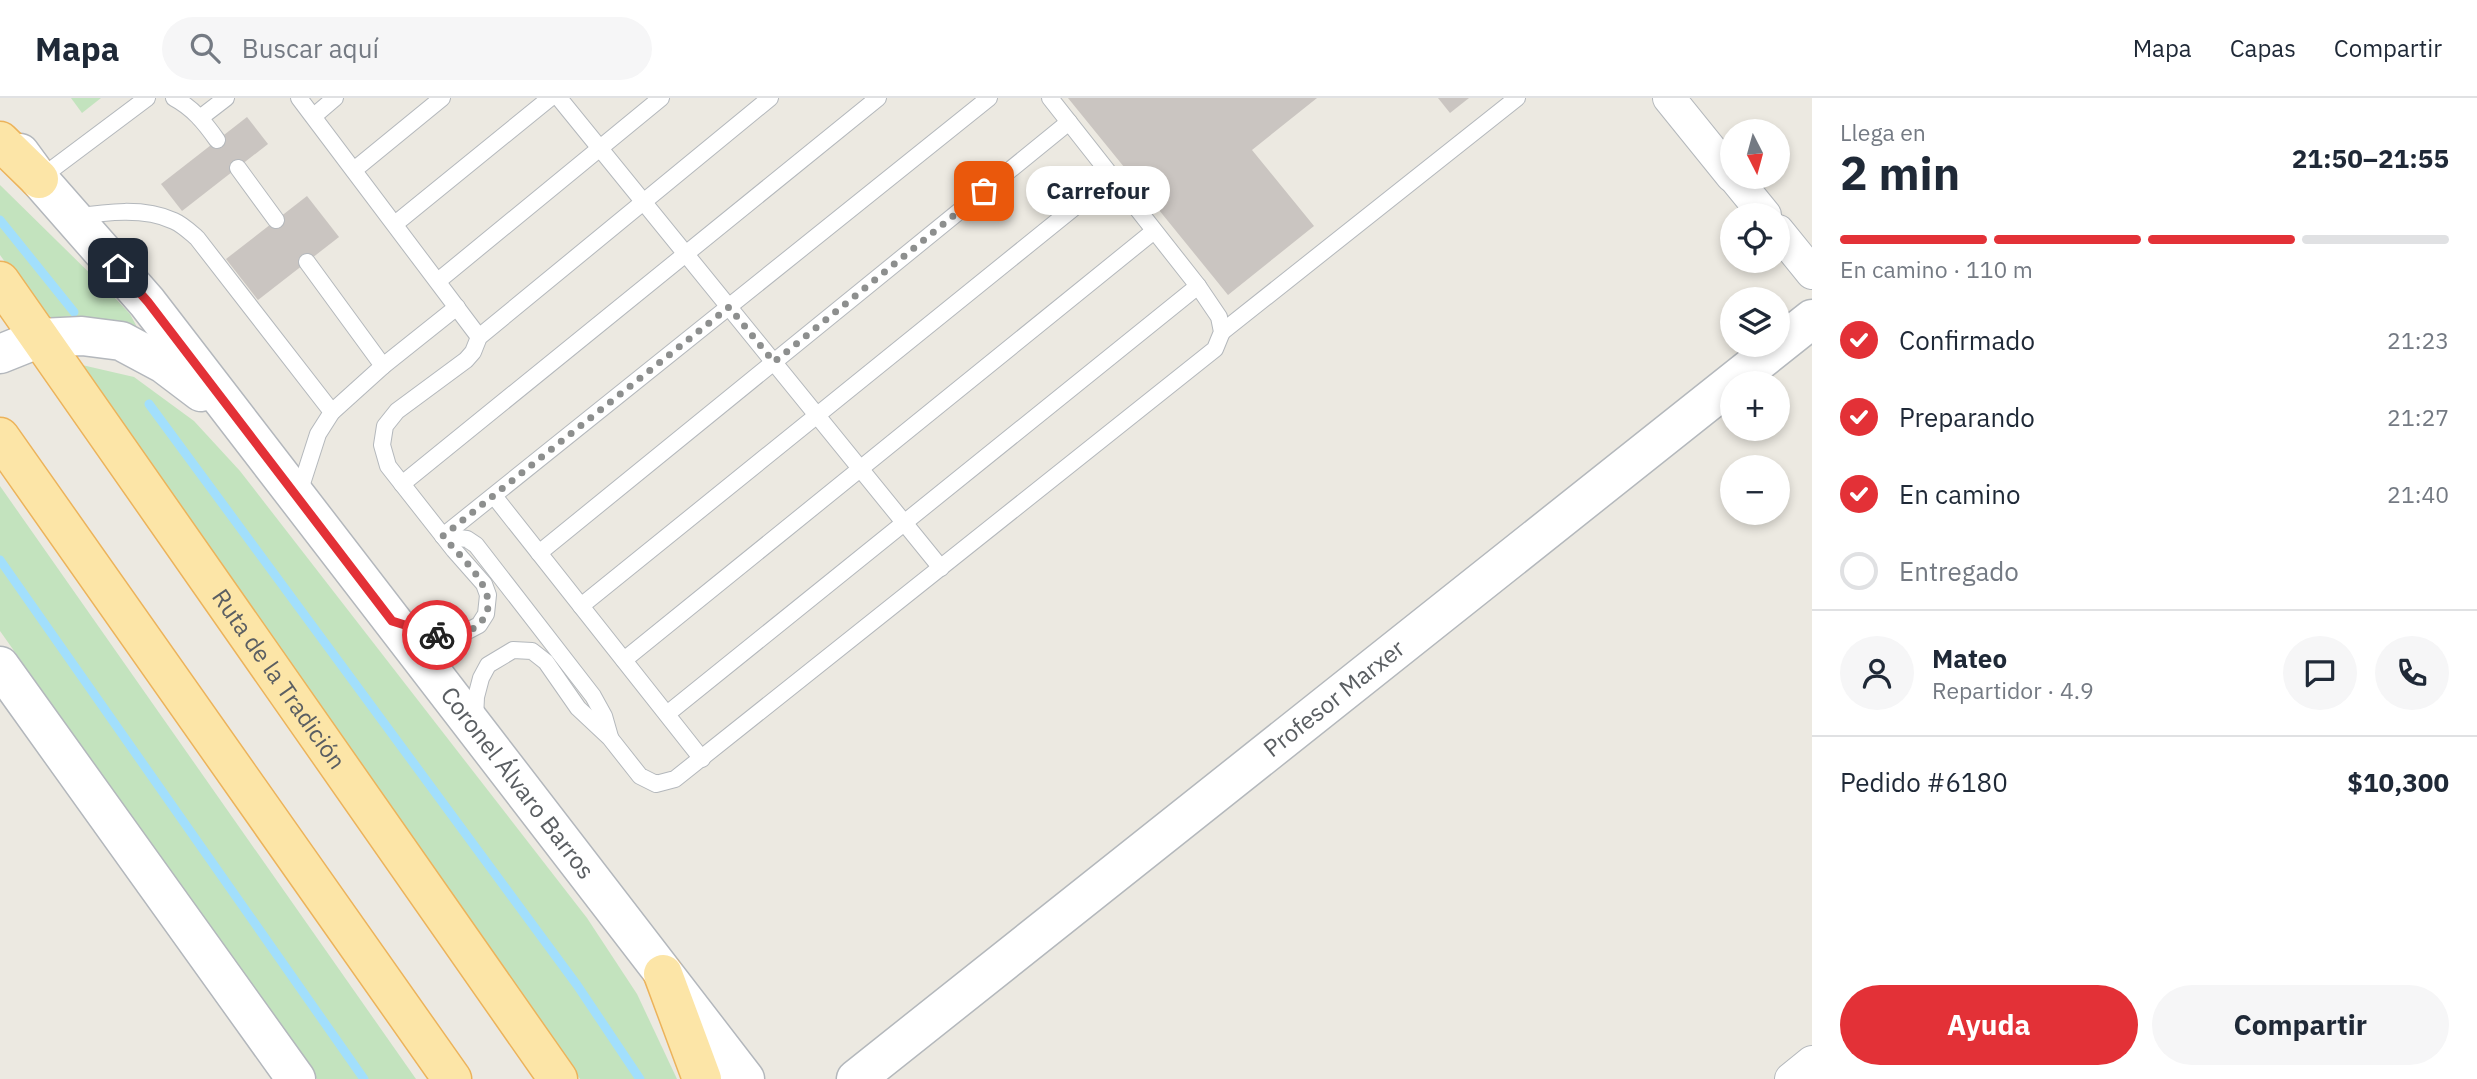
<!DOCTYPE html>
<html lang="es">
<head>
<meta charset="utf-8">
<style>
	body { margin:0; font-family:"IBM Plex Sans",sans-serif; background:#f6f6f7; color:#1f2937; height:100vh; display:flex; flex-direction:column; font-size:26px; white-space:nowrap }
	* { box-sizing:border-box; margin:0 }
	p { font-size:23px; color:#747a83 }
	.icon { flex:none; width:38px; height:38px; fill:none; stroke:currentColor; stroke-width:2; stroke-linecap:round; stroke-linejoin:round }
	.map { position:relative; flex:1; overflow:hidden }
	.drawer { display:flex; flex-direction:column; background:#fff; width:665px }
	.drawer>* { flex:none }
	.needle { width:46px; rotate:174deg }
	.tools { position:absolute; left:1720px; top:21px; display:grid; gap:14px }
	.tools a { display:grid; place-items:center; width:70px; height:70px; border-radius:50%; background:#fff; box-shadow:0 4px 10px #0003; font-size:35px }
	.pin { position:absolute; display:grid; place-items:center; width:60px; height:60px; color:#fff; margin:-30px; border-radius:14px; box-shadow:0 4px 10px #0006 }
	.courier { position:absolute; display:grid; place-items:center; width:70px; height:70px; margin:-35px; border:5px solid #e33137; border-radius:50%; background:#fff; color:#222; box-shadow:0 2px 9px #0007 }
	.bubble { position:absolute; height:49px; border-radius:24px; background:#fff; box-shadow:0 4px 10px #0003; font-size:23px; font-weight:800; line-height:49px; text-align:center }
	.head em { font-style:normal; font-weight:800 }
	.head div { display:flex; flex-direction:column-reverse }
	.head { display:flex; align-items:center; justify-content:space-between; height:119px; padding:0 28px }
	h1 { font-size:46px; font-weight:800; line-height:52px }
	.bar { display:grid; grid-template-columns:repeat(4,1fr); gap:10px 7px; align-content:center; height:84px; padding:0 28px }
	.bar i { height:9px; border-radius:5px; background:#e0e1e3 }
	.bar .on { background:#e33137 }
	.bar p { grid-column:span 4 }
	.line { display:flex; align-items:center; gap:18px; padding:0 28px; border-top:2px solid #e0e1e3 }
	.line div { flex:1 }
	.round { display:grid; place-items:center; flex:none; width:74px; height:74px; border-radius:37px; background:#f6f6f7 }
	ol { padding:0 28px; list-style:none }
	li { display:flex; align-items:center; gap:21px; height:77px }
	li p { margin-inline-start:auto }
	li .icon { padding:7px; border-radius:50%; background:#e33137; color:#fff; stroke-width:4 }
	li:last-child { color:#747a83 }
	li i { width:38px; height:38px; border:4px solid #e0e1e3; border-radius:50% }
	.cta { display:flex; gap:14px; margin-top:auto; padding:14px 28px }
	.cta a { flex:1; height:80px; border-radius:42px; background:#e33137; color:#fff; font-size:28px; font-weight:800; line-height:80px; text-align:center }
	.cta a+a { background:#f6f6f7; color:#1f2937 }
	header { display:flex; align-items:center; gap:42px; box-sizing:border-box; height:98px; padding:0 35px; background:#fff; border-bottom:2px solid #e0e1e3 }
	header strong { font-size:33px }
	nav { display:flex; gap:38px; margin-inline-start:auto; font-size:24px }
	.search { width:490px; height:63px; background:#f6f6f7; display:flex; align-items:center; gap:18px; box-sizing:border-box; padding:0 24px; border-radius:38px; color:#747a83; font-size:26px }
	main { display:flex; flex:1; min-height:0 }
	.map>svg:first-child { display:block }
	.green { fill:#c3e3be }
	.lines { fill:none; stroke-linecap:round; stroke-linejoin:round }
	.stream { stroke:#a2dffc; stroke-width:9 }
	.building { fill:#cac5c1 }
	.service-casing { stroke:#b4b8bc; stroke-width:18 }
	.minor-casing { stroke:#b4b8bc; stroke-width:34 }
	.tertiary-casing { stroke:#b4b8bc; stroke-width:41 }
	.secondary-casing { stroke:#b3b7bc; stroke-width:41 }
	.primary-casing { stroke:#ecb35b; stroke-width:41 }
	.service { stroke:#fff; stroke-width:16 }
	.minor { stroke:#fff; stroke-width:32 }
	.tertiary { stroke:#fff; stroke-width:38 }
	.secondary { stroke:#fff; stroke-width:38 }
	.primary { stroke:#fce5a7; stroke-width:38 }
	.done { stroke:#8d8f8e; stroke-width:7; stroke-dasharray:0 12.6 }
	.route { stroke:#e33137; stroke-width:9 }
	.labels { text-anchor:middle; stroke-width:5; stroke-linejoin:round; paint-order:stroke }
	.street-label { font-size:24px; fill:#5a5e62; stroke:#fff }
</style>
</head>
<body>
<header>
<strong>Mapa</strong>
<div class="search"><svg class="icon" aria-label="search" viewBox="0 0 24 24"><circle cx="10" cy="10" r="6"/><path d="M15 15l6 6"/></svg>Buscar aquí</div>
<nav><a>Mapa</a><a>Capas</a><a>Compartir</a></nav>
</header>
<main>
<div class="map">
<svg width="1812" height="981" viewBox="0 0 1812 981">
	<rect width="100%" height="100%" fill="#ece9e1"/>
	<!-- green -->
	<g class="green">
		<path d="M 71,0 L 101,0 L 82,15 Z"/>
		<path d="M 0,87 L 113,198 L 130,216 L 138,231 L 46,221 L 0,157 Z"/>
		<path d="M 82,267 L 134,279 L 194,323 L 240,373 L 587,820 L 637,896 L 677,981 L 580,981 Z"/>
		<path d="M 0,388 L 416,981 L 317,981 L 0,533 Z"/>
	</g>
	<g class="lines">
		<!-- stream -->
		<g class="stream">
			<path d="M 0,122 L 74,214"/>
			<path d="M 149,306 L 577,887 L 640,981"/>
			<path d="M 0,462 L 364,981"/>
		</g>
	</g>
	<!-- building -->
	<g class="building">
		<path d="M 1068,0 L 1317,0 L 1252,52 L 1314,128 L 1228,197 Z"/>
		<path d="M 1438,0 L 1469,0 L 1450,15 Z"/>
		<path d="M 247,19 L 268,46 L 182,113 L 161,86 Z"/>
		<path d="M 307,98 L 339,139 L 258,202 L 226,161 Z"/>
	</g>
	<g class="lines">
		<!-- service casing -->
		<g class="service-casing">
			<g id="service">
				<path d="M 174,0 C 193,10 205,25 217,42"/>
				<path d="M 299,0 L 479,239"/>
				<path d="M 559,0 L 941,470"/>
				<path d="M 314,18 L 335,0"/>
				<path d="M 200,20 L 226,0"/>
				<path d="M 238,70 L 276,122"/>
				<path d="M 354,72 L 442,0"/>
				<path d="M 39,81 L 147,0"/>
				<path d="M 74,119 C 106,114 144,109 174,123 C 183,127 190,134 197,140 L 332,314"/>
				<path d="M 395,126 L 550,0"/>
				<path d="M 307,164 L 383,268"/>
				<path d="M 438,183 L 661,0"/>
				<path d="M 1222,234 L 1517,0"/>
				<path d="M 402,386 L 878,0"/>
				<path d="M 298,398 L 318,336 L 332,314 L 383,268 L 457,209"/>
				<path d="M 494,398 L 702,661"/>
				<path d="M 443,438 L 989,0"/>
				<path d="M 443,438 L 467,441 L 476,447 L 593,598 L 604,618 L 610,639"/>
				<path d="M 539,455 L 1069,24"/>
				<path d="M 581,508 L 1112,79"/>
				<path d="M 405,527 L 442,538 L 458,538 L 479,527 L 486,516 L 488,497 L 484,486 L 454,452 L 388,368 L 382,347 L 385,328 L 397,313 L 466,262 L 473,254 L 479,239 L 770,0"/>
				<path d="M 624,562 L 1154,133"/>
				<path d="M 667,616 L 1198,188"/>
				<path d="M 475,620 L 476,599 L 481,580 L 488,567 L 513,552 L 532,553 L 546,564 L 578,610 L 610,640 L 640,678 L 656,686 L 675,681 L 1215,251 L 1222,234 L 1219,219 L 1198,188 L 1050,0"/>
			</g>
		</g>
		<!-- minor casing -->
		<g class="minor-casing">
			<g id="minor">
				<path d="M 1669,0 L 1732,78"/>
				<path d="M 1734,79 L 1765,117"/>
				<path d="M 1778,133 L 1812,175"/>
				<path d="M 1791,981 L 1812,964"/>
			</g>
		</g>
		<!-- tertiary casing -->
		<g class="tertiary-casing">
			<g id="tertiary">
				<path id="s1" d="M 856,981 L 1812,221"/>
			</g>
		</g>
		<!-- secondary casing -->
		<g class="secondary-casing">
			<g id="secondary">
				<path id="s2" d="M 20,55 L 39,81 L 147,204 L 745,981"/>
				<path d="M 0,256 L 40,240 L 82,238 L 121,243 L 164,266 L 201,294"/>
				<path d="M 0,568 L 296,981"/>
			</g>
		</g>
		<!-- primary casing -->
		<g class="primary-casing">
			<g id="primary">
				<path d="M 0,43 L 39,81"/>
				<path id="s3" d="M 0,183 L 558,981"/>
				<path d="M 0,339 L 452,981"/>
				<path d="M 663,876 L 702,981"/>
			</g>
		</g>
		<!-- service -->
		<use href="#service" class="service"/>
		<!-- minor -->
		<use href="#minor" class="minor"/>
		<!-- tertiary -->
		<use href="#tertiary" class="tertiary"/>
		<!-- secondary -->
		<use href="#secondary" class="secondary"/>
		<!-- primary -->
		<use href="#primary" class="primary"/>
	</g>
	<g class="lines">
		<!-- done -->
		<path class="done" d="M 437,537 C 451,540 463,538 474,530 C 513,502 461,461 443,438 L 729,209 L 774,264 L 984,93"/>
		<!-- route -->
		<path class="route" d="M 118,170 L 148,204 L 392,523 L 437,537"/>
	</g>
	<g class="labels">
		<!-- street labels -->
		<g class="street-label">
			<text dy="8" stroke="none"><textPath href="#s3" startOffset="486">Ruta de la Tradición</textPath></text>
			<text dy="8" stroke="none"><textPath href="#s1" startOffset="611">Profesor Marxer</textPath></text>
			<text dy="8" stroke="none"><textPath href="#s2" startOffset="803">Coronel Álvaro Barros</textPath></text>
		</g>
	</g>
</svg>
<div class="tools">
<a><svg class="needle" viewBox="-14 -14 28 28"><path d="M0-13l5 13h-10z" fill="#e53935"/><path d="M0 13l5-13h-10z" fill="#747a83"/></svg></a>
<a><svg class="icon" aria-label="locate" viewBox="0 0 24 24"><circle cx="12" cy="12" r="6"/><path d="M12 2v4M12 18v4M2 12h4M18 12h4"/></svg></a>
<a><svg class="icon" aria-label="layers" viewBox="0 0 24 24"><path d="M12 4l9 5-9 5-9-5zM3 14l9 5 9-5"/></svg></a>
<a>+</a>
<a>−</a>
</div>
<div class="pin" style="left:984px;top:93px;background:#ea580c"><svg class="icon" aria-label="bag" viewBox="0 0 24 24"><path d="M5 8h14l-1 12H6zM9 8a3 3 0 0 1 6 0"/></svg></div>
<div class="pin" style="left:118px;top:170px;background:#1f2937"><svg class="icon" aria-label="home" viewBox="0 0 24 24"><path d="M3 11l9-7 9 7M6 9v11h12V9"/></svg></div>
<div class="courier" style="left:437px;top:537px"><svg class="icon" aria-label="bike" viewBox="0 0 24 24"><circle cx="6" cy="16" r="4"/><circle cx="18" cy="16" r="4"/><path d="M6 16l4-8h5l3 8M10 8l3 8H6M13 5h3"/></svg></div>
<div class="bubble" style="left:1026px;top:68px;width:144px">Carrefour</div>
</div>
<section class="drawer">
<div class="head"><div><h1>2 min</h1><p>Llega en</p></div><em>21:50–21:55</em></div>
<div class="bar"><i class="on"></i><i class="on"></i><i class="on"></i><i></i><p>En camino · 110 m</p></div>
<ol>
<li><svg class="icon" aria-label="check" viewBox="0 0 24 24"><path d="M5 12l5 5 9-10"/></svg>Confirmado<p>21:23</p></li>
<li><svg class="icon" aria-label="check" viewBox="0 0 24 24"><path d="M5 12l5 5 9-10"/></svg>Preparando<p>21:27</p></li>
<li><svg class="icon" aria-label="check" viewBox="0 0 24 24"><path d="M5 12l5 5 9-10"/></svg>En camino<p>21:40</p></li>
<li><i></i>Entregado</li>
</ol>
<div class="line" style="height:126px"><a class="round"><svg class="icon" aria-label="person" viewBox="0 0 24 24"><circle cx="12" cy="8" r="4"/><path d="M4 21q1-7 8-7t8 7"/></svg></a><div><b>Mateo</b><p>Repartidor · 4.9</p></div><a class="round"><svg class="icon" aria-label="chat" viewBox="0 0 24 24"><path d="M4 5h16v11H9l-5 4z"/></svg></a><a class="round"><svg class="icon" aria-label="phone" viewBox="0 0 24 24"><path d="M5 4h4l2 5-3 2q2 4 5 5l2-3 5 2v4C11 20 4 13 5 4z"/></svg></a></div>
<div class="line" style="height:91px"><div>Pedido #6180</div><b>$10,300</b></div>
<div class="cta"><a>Ayuda</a><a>Compartir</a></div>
</section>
</main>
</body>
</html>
